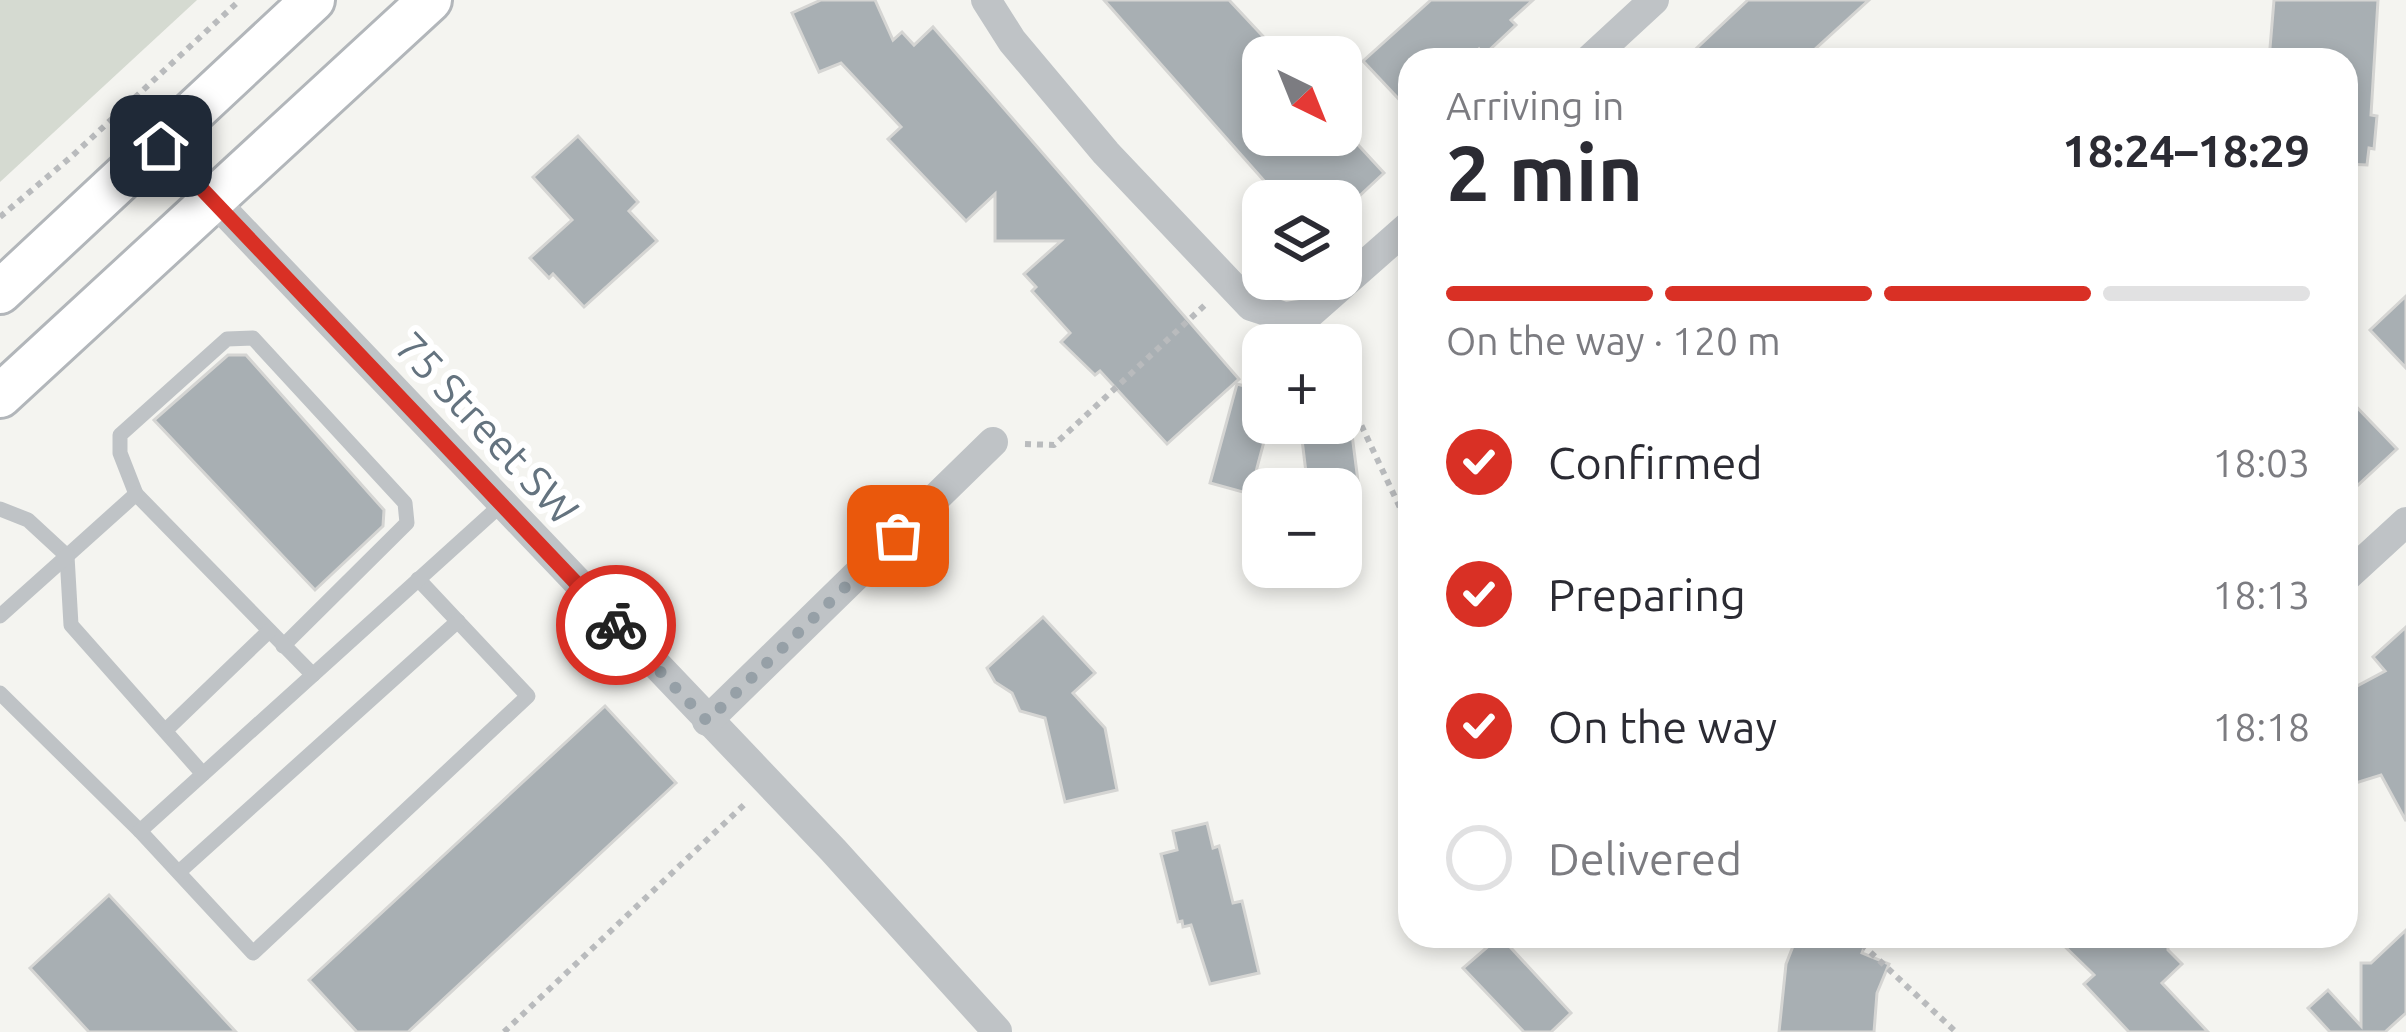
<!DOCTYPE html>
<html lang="en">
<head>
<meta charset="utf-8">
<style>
	body { margin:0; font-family:Ubuntu,sans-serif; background:#f2f2f3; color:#2b2b33; height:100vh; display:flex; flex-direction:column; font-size:45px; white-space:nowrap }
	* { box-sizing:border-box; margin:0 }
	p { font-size:39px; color:#7c7c81 }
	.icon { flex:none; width:66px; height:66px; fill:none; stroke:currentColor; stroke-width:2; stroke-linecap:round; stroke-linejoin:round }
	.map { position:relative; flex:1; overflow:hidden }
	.details { position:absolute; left:1398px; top:48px; width:960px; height:900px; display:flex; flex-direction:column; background:#fff; border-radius:36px; box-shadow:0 6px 18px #0003 }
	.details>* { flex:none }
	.needle { width:78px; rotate:137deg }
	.fabs { position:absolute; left:1242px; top:36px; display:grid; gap:24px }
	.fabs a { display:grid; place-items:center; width:120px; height:120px; border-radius:24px; background:#fff; box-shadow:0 6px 18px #0003; font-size:60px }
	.pin { position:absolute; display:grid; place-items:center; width:102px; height:102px; color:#fff; margin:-51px; border-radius:24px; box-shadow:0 6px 18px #0006 }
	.courier { position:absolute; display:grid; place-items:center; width:120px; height:120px; margin:-60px; border:9px solid #d93025; border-radius:50%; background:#fff; color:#222; box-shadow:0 3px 15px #0007 }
	.headline em { font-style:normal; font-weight:700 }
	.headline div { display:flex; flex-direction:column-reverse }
	.headline { display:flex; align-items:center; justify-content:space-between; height:204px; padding:0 48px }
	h1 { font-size:78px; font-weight:700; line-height:90px }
	.bar { display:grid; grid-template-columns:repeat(4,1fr); gap:18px 12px; align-content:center; height:144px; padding:0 48px }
	.bar i { height:15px; border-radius:9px; background:#e1e1e2 }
	.bar .on { background:#d93025 }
	.bar p { grid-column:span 4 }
	ol { padding:0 48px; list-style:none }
	li { display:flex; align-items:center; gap:36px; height:132px }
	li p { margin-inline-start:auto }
	li .icon { padding:12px; border-radius:50%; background:#d93025; color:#fff; stroke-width:4 }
	li:last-child { color:#7c7c81 }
	li i { width:66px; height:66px; border:6px solid #e1e1e2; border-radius:50% }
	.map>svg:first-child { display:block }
	.green { fill:#d5dad1 }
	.building { fill:#a8afb3; stroke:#d5d5d3; stroke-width:3 }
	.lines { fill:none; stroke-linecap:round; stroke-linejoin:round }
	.secondary-casing { stroke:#b2b6ba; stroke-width:48 }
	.path { stroke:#b9bbbd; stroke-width:6; stroke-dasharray:6 6; stroke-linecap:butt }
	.service { stroke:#bfc3c6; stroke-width:15 }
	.minor { stroke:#bfc3c6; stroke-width:30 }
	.secondary { stroke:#fff; stroke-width:42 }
	.done { stroke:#96a0a7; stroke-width:12; stroke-dasharray:0 21.6 }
	.route { stroke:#d93025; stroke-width:15 }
	.labels { text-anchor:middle; stroke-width:12; stroke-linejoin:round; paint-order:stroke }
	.street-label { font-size:42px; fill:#64737f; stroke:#fff }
</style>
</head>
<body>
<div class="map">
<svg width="2406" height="1032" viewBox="0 0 2406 1032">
	<rect width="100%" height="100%" fill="#f4f4f0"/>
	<!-- green -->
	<path class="green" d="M 0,0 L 197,0 L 0,182 Z"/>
	<!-- building -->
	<g class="building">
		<path d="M 821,0 L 875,0 L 893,40 L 902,32 L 914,45 L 933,27 L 1239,379 L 1167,444 L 1100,371 L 1095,375 L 1061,342 L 1070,333 L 1032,291 L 1036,287 L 1024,274 L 1061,241 L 995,241 L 995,194 L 966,221 L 888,139 L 901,127 L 841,63 L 819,72 L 792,13 Z"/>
		<path d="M 1104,0 L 1229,0 L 1273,47 L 1263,57 L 1263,135 L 1349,135 L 1384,173 L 1354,201 L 1282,201 Z"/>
		<path d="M 1431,0 L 1533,0 L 1511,20 L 1516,25 L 1484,55 L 1479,49 L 1467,60 L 1410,60 L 1410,111 L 1363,61 Z"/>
		<path d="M 1748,0 L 1869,0 L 1803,60 L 1684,60 Z"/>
		<path d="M 2274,0 L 2378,0 L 2371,115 L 2377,116 L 2374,149 L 2369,148 L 2367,165 L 2346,164 L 2346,60 L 2269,60 Z"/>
		<path d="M 578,136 L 638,202 L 629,211 L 657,241 L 584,307 L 553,274 L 549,278 L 530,258 L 572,220 L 533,177 Z"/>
		<path d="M 2406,296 L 2406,368 L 2370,330 Z"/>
		<path d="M 228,355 L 246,355 L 384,510 L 383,526 L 315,590 L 154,420 Z"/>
		<path d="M 1237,384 L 1263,391 L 1263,423 L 1269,423 L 1250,494 L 1210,483 Z"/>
		<path d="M 2346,396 L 2397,449 L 2346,496 Z"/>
		<path d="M 1350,419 L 1358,481 L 1344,483 L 1345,489 L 1308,489 L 1300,423 L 1343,426 Z"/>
		<path d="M 1043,617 L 1095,673 L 1073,693 L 1105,728 L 1117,790 L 1065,802 L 1045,718 L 1020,711 L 1012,693 L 995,682 L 987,668 Z"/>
		<path d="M 2406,627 L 2406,821 L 2381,775 L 2346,786 L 2346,692 L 2385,671 L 2373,657 Z"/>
		<path d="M 605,706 L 676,783 L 408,1032 L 357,1032 L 309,980 Z"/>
		<path d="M 1207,823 L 1213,848 L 1219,846 L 1233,903 L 1242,901 L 1259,973 L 1210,984 L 1191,925 L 1183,927 L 1182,921 L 1178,922 L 1161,854 L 1177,850 L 1173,831 Z"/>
		<path d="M 109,895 L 236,1032 L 89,1032 L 30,968 Z"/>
		<path d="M 2406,930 L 2406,1013 L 2385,1032 L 2330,1032 L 2308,1008 L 2328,990 L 2361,1026 L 2361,963 L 2371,963 Z"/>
		<path d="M 1500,936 L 1571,1013 L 1551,1032 L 1524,1032 L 1463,968 Z"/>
		<path d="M 1797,936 L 1869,936 L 1862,953 L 1889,964 L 1877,993 L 1874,1032 L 1779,1032 L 1786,964 Z"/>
		<path d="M 2054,936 L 2168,936 L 2168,950 L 2182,964 L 2162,983 L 2208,1032 L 2129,1032 L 2084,984 L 2094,975 Z"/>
	</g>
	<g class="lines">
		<!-- secondary casing -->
		<g class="secondary-casing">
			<g id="secondary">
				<path d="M 0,292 L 313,0"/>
				<path d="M 0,396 L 430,0"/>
			</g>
		</g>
		<!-- path -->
		<g class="path">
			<path d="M 0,217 L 71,157 L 240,0"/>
			<path d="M 1341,382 L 1410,529"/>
			<path d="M 1025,444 L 1054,445 L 1206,304"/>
			<path d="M 1853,936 L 1956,1032"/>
			<path d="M 504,1032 L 747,802"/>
		</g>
		<!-- service -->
		<g class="service">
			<path d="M 136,494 L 120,453 L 120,435 L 227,339 L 253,338 L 405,503 L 407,523 L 283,646"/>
			<path d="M 0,509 L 28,520 L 67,556 L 136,494 L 313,675"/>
			<path d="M 67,556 L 71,625 L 203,774"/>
			<path d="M 0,616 L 67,556"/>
			<path d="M 0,693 L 140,831 L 253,953 L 528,696 L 418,579"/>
			<path d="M 166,730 L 269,631"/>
			<path d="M 140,831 L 502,504"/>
			<path d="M 179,872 L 458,621"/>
		</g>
		<!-- minor -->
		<g class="minor">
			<path d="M 986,0 L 1012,41 L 1106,153 L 1251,306 L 1285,317 L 1309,314 L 1410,225"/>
			<path d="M 1589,60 L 1654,0"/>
			<path d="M 161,145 L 833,850 L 997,1031"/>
			<path d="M 2346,577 L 2406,522"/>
			<path d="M 707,721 L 993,442"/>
		</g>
		<!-- secondary -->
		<use href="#secondary" class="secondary"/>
	</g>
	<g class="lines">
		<!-- done -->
		<path class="done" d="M 616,625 L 707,721 L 898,536"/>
		<!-- route -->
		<path class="route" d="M 161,146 L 616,625"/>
	</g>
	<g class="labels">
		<!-- street labels -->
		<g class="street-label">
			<text transform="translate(487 428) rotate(47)" y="15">75 Street SW</text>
		</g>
	</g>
</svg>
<div class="fabs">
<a><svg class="needle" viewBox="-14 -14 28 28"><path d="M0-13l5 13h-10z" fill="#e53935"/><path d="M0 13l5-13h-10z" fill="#7c7c81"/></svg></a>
<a><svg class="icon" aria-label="layers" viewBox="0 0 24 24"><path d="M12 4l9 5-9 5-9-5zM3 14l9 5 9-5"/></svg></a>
<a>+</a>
<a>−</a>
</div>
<div class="pin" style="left:898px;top:536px;background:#ea580c"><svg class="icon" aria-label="bag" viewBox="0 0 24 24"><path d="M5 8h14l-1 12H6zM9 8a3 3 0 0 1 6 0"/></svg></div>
<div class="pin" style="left:161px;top:146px;background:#1f2937"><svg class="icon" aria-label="home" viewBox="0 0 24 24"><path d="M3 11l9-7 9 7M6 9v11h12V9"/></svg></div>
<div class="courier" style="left:616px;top:625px"><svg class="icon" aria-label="bike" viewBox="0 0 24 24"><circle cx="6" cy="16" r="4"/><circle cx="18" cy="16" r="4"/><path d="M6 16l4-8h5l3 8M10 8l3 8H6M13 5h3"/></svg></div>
<section class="details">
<div class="headline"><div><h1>2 min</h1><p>Arriving in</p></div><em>18:24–18:29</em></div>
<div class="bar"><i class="on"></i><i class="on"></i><i class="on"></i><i></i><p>On the way · 120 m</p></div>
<ol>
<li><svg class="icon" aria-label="check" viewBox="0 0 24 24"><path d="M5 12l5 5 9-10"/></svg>Confirmed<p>18:03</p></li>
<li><svg class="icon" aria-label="check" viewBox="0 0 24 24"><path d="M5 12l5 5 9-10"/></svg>Preparing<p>18:13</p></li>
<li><svg class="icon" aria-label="check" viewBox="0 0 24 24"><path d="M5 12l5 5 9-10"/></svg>On the way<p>18:18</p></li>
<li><i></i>Delivered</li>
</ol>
</section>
</div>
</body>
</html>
